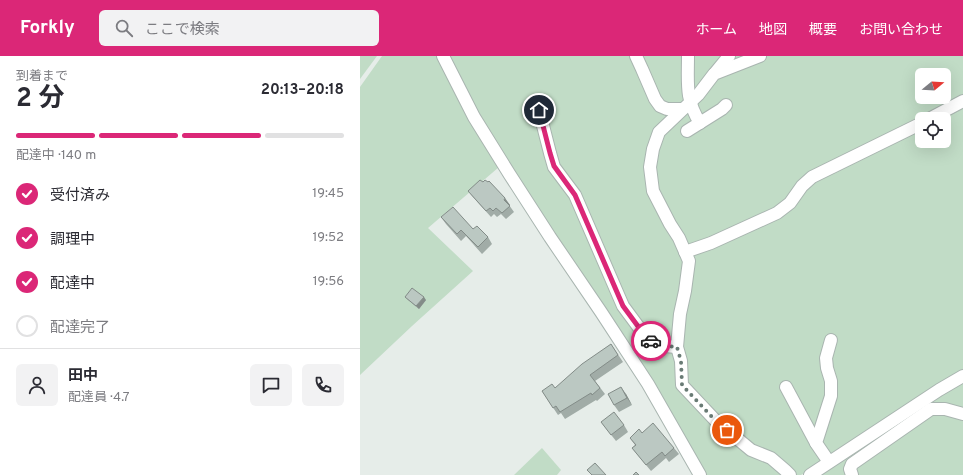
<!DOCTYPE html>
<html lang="ja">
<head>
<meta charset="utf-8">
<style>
	body { margin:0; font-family:Overpass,"Noto Sans JP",sans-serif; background:#f2f2f3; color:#2b2b33; height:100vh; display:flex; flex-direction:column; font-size:15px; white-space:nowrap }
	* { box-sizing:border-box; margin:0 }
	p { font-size:13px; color:#7c7c81 }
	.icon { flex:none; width:22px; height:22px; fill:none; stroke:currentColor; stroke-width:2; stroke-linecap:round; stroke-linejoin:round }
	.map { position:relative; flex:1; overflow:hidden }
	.side { display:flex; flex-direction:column; background:#fff; width:360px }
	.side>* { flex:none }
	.needle { width:26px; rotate:72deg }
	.tools { position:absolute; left:555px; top:12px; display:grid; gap:8px }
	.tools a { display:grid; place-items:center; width:36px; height:36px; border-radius:6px; background:#fff; box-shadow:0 4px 16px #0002; font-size:20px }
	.pin { position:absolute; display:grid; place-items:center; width:34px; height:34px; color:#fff; margin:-17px; border:2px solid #fff; border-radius:50%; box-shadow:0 1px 4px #0007 }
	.courier { position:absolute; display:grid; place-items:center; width:40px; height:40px; margin:-20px; border:3px solid #db2777; border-radius:50%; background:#fff; color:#222; box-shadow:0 1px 5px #0007 }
	.headline em { font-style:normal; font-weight:700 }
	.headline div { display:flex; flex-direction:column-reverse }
	.headline { display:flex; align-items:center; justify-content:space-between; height:68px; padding:0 16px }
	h1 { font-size:26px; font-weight:700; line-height:30px }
	.bar { display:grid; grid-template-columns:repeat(4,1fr); gap:6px 4px; align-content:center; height:48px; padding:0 16px }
	.bar i { height:5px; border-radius:3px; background:#e1e1e2 }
	.bar .on { background:#db2777 }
	.bar p { grid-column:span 4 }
	.line { display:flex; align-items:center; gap:10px; padding:0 16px; border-top:1px solid #e1e1e2 }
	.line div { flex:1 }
	.round { display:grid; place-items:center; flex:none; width:42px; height:42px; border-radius:6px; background:#f2f2f3 }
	ol { padding:0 16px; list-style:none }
	li { display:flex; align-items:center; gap:12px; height:44px }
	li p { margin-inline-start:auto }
	li .icon { padding:4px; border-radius:50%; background:#db2777; color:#fff; stroke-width:4 }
	li:last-child { color:#7c7c81 }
	li i { width:22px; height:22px; border:2px solid #e1e1e2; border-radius:50% }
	header { display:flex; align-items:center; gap:24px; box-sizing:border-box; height:56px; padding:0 20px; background:#db2777; color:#fff }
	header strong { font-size:19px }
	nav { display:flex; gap:22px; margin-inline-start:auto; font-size:14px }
	.search { width:280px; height:36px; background:#f2f2f3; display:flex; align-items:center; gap:10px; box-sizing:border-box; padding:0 14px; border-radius:6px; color:#7c7c81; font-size:15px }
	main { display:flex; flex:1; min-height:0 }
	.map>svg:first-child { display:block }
	.green { fill:#c1dcc6; fill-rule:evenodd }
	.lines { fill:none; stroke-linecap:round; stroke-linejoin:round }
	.minor-casing { stroke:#a9b5b0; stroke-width:14 }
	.minor { stroke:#fff; stroke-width:12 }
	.wall { fill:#a1aca7 }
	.shaded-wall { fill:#838c88 }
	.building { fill:#bbc8c2; stroke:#838c88 }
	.done { stroke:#697b75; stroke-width:4; stroke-dasharray:0 7.2 }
	.route { stroke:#db2777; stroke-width:5 }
</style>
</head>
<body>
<header>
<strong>Forkly</strong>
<div class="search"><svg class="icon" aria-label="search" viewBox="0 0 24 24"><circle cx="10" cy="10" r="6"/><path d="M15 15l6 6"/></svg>ここで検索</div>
<nav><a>ホーム</a><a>地図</a><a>概要</a><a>お問い合わせ</a></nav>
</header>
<main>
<section class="side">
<div class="headline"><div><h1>2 分</h1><p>到着まで</p></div><em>20:13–20:18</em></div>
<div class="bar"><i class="on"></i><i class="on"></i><i class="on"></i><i></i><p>配達中 · 140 m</p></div>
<ol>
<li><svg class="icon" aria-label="check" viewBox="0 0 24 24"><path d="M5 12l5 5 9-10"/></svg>受付済み<p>19:45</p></li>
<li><svg class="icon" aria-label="check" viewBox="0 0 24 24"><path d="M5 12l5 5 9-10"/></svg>調理中<p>19:52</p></li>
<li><svg class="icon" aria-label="check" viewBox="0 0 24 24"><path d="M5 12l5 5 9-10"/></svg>配達中<p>19:56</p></li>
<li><i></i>配達完了</li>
</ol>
<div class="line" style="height:72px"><a class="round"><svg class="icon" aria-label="person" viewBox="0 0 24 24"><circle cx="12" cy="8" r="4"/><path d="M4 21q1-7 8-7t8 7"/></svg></a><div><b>田中</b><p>配達員 · 4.7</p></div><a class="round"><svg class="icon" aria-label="chat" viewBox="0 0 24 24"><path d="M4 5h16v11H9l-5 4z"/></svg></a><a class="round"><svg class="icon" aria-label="phone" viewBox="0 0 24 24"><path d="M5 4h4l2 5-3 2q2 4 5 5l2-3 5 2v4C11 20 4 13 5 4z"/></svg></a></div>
</section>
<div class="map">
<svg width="603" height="419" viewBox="0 0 603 419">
	<rect width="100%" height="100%" fill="#e6ede9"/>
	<!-- green -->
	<g class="green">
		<path d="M 0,0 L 17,0 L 0,23 Z"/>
		<path d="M 22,0 L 77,0 L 139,111 L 68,172 L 113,215 L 52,270 L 0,319 L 0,31 Z"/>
		<path d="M 89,0 L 603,0 L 603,315 L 441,419 L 345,419 L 192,175 L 143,99 L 108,39 ZM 562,19 L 584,19 L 584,41 L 562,41 ZM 562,63 L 584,63 L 584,85 L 562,85 Z"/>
		<path d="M 603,326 L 603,419 L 459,419 L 580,340 Z"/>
		<path d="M 182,392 L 201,414 L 197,419 L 154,419 Z"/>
	</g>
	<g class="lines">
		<!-- minor casing -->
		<g class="minor-casing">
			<g id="minor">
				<path d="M 83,0 L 114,61 L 150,119 L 190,181 L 241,256 L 288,328 L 340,419"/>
				<path d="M 276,0 L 282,13 L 295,43 L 300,50 L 307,53 L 322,53"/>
				<path d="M 328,0 C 328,28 325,43 340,67"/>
				<path d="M 400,0 L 354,18 L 338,39 L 299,76 L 293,93 L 290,111 L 293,135 L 310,168 L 319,182 L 329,205 L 325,235 L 320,258 L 317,291 L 321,305 L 322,329 L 355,364 L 391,394 L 411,402 L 425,414 L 430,419"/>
				<path d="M 355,17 L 369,0"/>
				<path d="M 179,54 L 190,97 L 194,111 L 215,139 L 263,250 L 280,273 L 293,286 L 304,290 L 317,291"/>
				<path d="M 569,63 L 603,45"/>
				<path d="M 327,75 L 362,53 L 366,49"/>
				<path d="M 325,196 L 351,187 L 417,157 L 430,147 L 442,130 L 452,121 L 562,67"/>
				<path d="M 426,331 L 456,387"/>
				<path d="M 469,406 L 456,387 L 471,340 L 471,325 L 467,312 L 466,302 L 471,284"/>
				<path d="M 450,419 L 579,334 L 603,320"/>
				<path d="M 492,419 L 490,413 L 492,408 L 571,353 L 585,353 L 603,358"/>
			</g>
		</g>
		<!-- minor -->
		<use href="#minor" class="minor"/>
	</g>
	<!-- wall -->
	<g class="wall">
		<path d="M 123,126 L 128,126 L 150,149 L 149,149 L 154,156 L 146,163 L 141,158 L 137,161 L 134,158 L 131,161 L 113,141 L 108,135 Z"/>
		<path d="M 81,161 L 113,173 L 128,181 L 132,188 L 122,198 L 106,180 L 101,185 L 86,168 Z"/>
		<path d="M 45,241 L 66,244 L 59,253 L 48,244 Z"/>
		<path d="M 251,288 L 263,306 L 235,325 L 245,338 L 237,345 L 236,344 L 205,363 L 201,357 L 198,359 L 182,335 L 195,332 Z"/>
		<path d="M 266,338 L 272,349 L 259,356 L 254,349 Z"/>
		<path d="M 241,366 L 264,369 L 268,376 L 256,385 Z"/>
		<path d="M 282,377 L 314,392 L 319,398 L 309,406 L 306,402 L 291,415 L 272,392 L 275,389 L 270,382 Z"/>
	</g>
	<!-- shaded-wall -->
	<g class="shaded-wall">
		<path d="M 145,142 L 150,149 L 149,150 L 144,144 Z"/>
		<path d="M 64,241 L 66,244 L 59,253 L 56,250 Z"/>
		<path d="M 261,331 L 266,338 L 272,349 L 267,342 Z"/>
	</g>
	<!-- building -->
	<g class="building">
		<path d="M 120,124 L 123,126 L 125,124 L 128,126 L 129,125 L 145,142 L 144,144 L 150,150 L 142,157 L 136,152 L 133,155 L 130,152 L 126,155 L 108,135 Z"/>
		<path d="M 93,151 L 113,173 L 117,170 L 128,181 L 118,191 L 101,174 L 97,178 L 81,161 Z"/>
		<path d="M 52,232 L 64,241 L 56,250 L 45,241 Z"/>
		<path d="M 251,288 L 258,299 L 230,319 L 240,332 L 232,339 L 231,337 L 200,356 L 196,350 L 193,352 L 182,335 L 192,328 L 195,332 L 222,308 Z"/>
		<path d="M 261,331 L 267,342 L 254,349 L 248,338 Z"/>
		<path d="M 254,356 L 264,369 L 251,379 L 241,366 Z"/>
		<path d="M 293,367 L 314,392 L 305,400 L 302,396 L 286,409 L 272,392 L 276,389 L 270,382 L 279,373 L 282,377 Z"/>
		<path d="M 235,407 L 246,419 L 232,419 L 227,414 Z"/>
		<path d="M 276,416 L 279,419 L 273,419 Z"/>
	</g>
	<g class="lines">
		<!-- done -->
		<path class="done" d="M 291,285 C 298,290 308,290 317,291 L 321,305 L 322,329 L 355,364 L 367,374"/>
		<!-- route -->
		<path class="route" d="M 179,54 L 190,97 L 194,110 L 215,139 L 263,250 L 280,273 L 291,285"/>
	</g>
</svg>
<div class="tools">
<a><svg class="needle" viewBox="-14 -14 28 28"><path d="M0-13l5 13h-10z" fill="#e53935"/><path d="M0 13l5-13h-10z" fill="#7c7c81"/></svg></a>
<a><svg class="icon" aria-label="locate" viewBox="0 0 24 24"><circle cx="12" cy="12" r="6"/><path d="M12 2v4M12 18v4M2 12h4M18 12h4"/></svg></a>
</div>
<div class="pin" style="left:367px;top:374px;background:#ea580c"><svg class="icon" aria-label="bag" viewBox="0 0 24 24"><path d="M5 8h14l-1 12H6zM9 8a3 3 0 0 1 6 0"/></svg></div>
<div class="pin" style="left:179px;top:54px;background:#1f2937"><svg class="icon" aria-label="home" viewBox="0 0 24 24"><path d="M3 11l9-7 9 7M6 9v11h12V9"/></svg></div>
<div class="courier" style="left:291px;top:285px"><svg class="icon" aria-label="car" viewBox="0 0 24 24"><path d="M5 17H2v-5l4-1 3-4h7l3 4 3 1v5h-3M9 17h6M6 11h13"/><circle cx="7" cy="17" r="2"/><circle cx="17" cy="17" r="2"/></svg></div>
</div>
</main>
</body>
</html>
